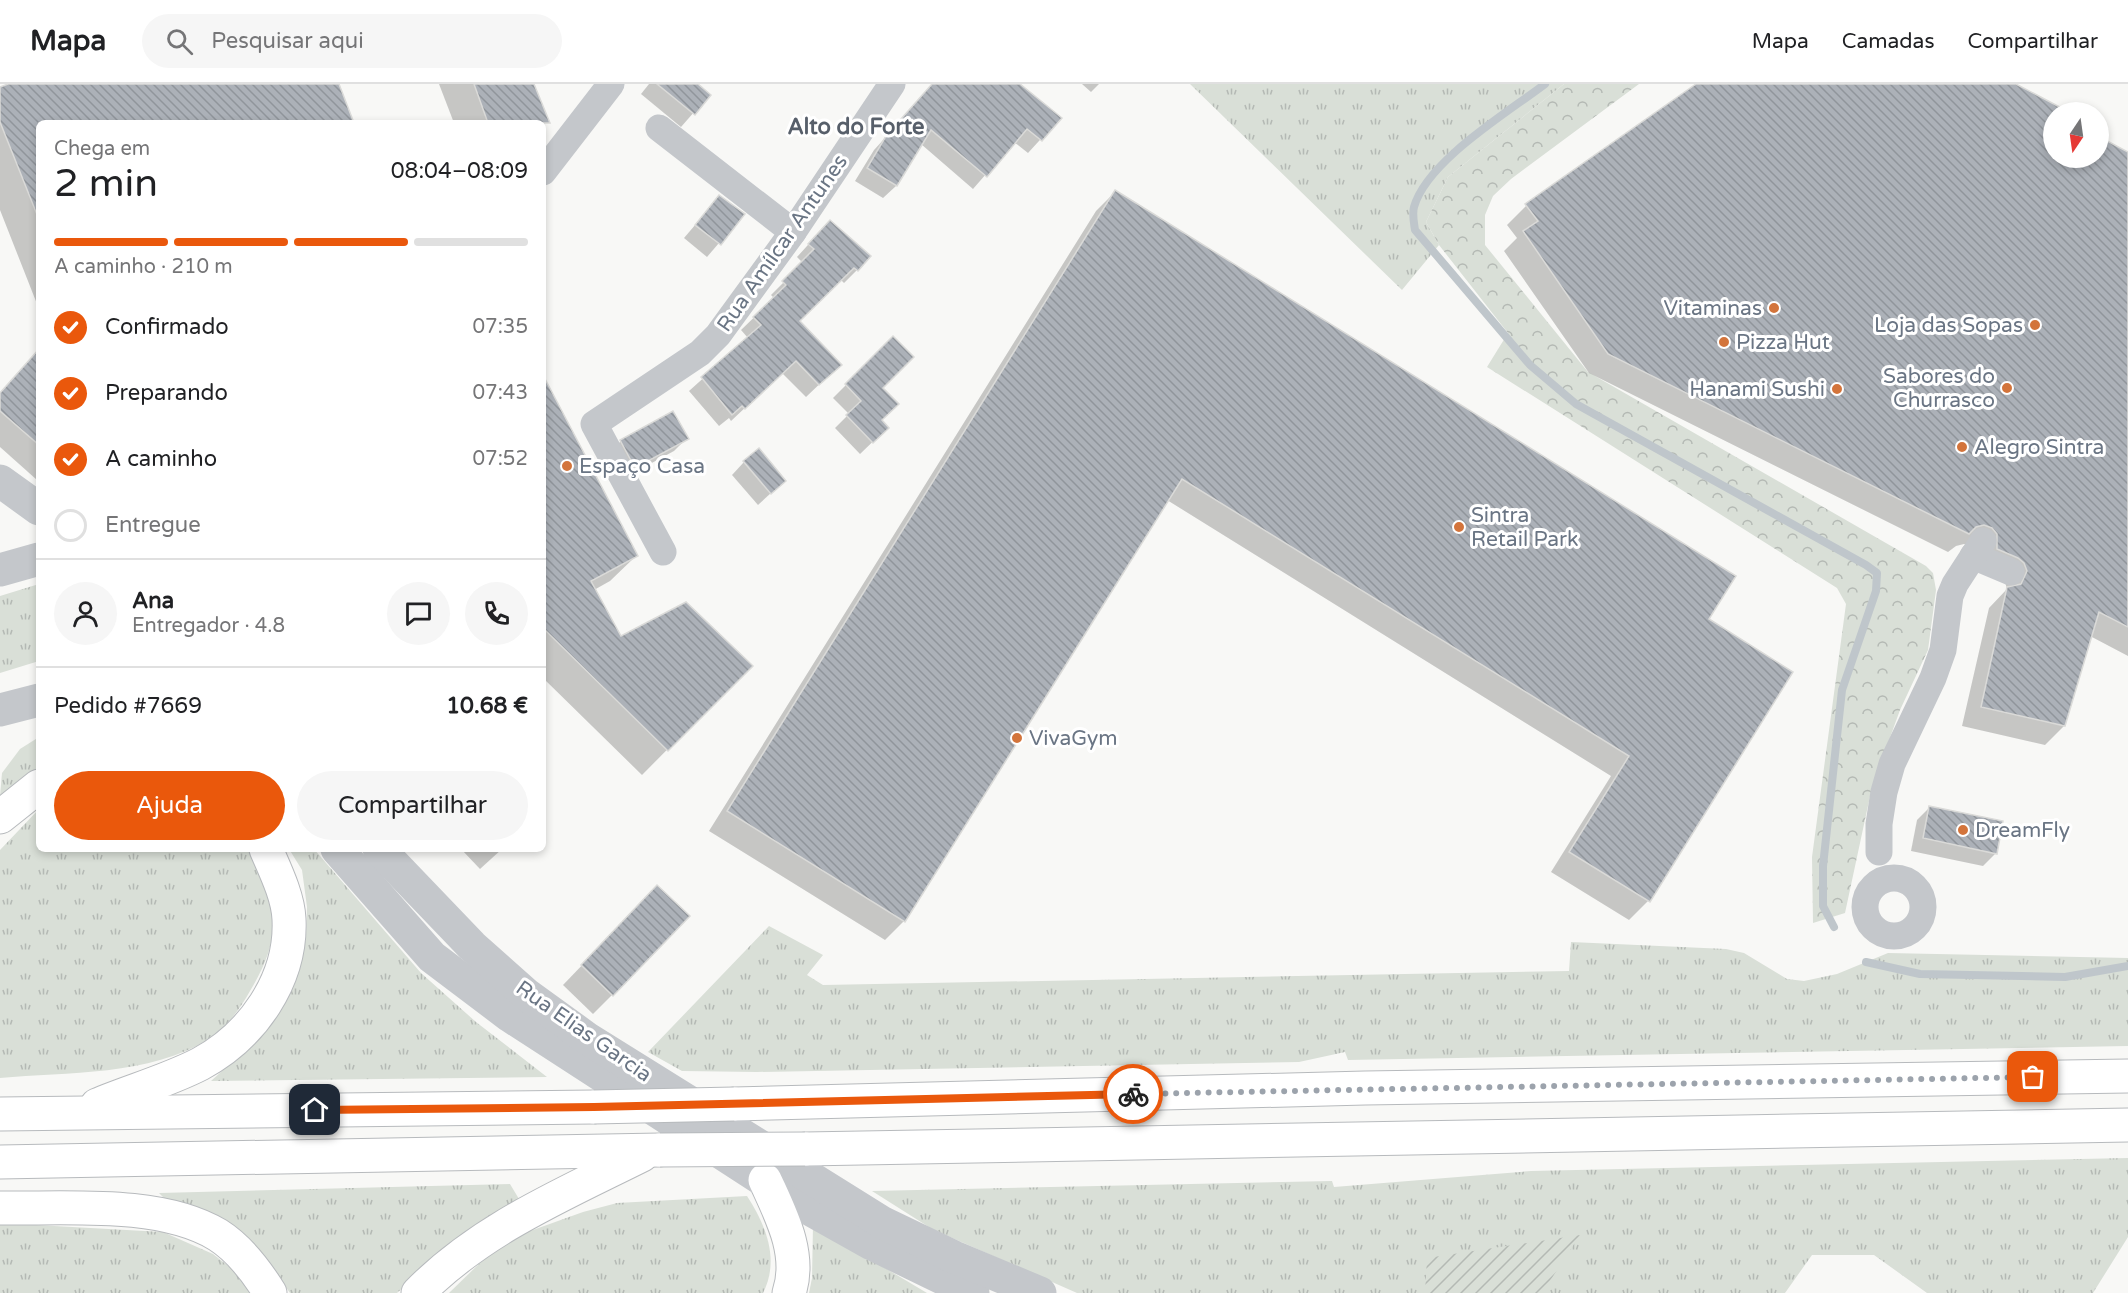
<!DOCTYPE html>
<html lang="pt">
<head>
<meta charset="utf-8">
<style>
	body { margin:0; font-family:"Varela Round",sans-serif; background:#f6f6f6; color:#202124; height:100vh; display:flex; flex-direction:column; font-size:22px; white-space:nowrap }
	* { box-sizing:border-box; margin:0 }
	p { font-size:20px; color:#757577 }
	.icon { flex:none; width:33px; height:33px; fill:none; stroke:currentColor; stroke-width:2; stroke-linecap:round; stroke-linejoin:round }
	.map { position:relative; flex:1; overflow:hidden }
	.drawer { position:absolute; left:36px; top:36px; width:510px; height:732px; display:flex; flex-direction:column; background:#fff; border-radius:9px; box-shadow:0 3px 9px #0003 }
	.drawer>* { flex:none }
	.needle { width:39px; rotate:193deg }
	.buttons { position:absolute; left:2043px; top:18px; display:grid; gap:12px }
	.buttons a { display:grid; place-items:center; width:66px; height:66px; border-radius:50%; background:#fff; box-shadow:0 3px 9px #0003; font-size:30px }
	.pin { position:absolute; display:grid; place-items:center; width:51px; height:51px; color:#fff; margin:-26px; border-radius:12px; box-shadow:0 3px 9px #0006 }
	.courier { position:absolute; display:grid; place-items:center; width:60px; height:60px; margin:-30px; border:4px solid #ea580c; border-radius:50%; background:#fff; color:#222; box-shadow:0 2px 8px #0007 }
	.head em { font-style:normal; font-weight:600 }
	.head div { display:flex; flex-direction:column-reverse }
	.head { display:flex; align-items:center; justify-content:space-between; height:102px; padding:0 18px }
	h1 { font-size:39px; font-weight:600; line-height:45px }
	.bar { display:grid; grid-template-columns:repeat(4,1fr); gap:9px 6px; align-content:center; height:72px; padding:0 18px }
	.bar i { height:8px; border-radius:4px; background:#e0e0e0 }
	.bar .active { background:#ea580c }
	.bar p { grid-column:span 4 }
	.line { display:flex; align-items:center; gap:15px; padding:0 18px; border-top:2px solid #e0e0e0 }
	.line div { flex:1 }
	.round { display:grid; place-items:center; flex:none; width:63px; height:63px; border-radius:32px; background:#f6f6f6 }
	ol { padding:0 18px; list-style:none }
	li { display:flex; align-items:center; gap:18px; height:66px }
	li p { margin-inline-start:auto }
	li .icon { padding:6px; border-radius:50%; background:#ea580c; color:#fff; stroke-width:4 }
	li:last-child { color:#757577 }
	li i { width:33px; height:33px; border:3px solid #e0e0e0; border-radius:50% }
	.button { display:flex; gap:12px; margin-top:auto; padding:12px 18px }
	.button a { flex:1; height:69px; border-radius:36px; background:#ea580c; color:#fff; font-size:24px; font-weight:600; line-height:69px; text-align:center }
	.button a+a { background:#f6f6f6; color:#202124 }
	header { display:flex; align-items:center; gap:36px; box-sizing:border-box; height:84px; padding:0 30px; background:#fff; border-bottom:2px solid #e0e0e0 }
	header strong { font-size:28px }
	nav { display:flex; gap:33px; margin-inline-start:auto; font-size:21px }
	.search { width:420px; height:54px; background:#f6f6f6; display:flex; align-items:center; gap:15px; box-sizing:border-box; padding:0 21px; border-radius:33px; color:#757577; font-size:22px }
	.map>svg:first-child { display:block }
	.grass { fill:url(#grass-tufts) }
	.forest { fill:url(#forest-crowns) }
	.garden { fill:url(#garden-furrows) }
	.shadow { fill:#0003 }
	.lines { fill:none; stroke-linecap:round; stroke-linejoin:round }
	.stream { stroke:#bfc6cb; stroke-width:8 }
	.building { fill:url(#building-back-hatch); stroke:#dadad8; stroke-width:1.5 }
	.trunk-casing { stroke:#b7babd; stroke-width:35 }
	.minor { stroke:#c4c7cb; stroke-width:27 }
	.tertiary { stroke:#c4c7cb; stroke-width:33 }
	.trunk { stroke:#fff; stroke-width:33 }
	.trunk-bridge-casing { stroke:#b7babd; stroke-width:35; stroke-linecap:butt }
	.trunk-bridge { stroke:#fff; stroke-width:33 }
	.done { stroke:#9ca3ac; stroke-width:6; stroke-dasharray:0 10.8 }
	.route { stroke:#ea580c; stroke-width:8 }
	.poi-dot { fill:#d3743b; stroke:#fff; stroke-width:2 }
	.labels { text-anchor:middle; stroke-width:6; stroke-linejoin:round; paint-order:stroke }
	.street-label { font-size:21px; fill:#6a7584; stroke:#fff }
	.poi-label { font-size:21px; fill:#6a7584; stroke:#fff; text-anchor:start }
	.neighbourhood-label { font-size:22px; font-weight:bold; fill:#575f6a; stroke:#fff }
</style>
</head>
<body>
<header>
<strong>Mapa</strong>
<div class="search"><svg class="icon" aria-label="search" viewBox="0 0 24 24"><circle cx="10" cy="10" r="6"/><path d="M15 15l6 6"/></svg>Pesquisar aqui</div>
<nav><a>Mapa</a><a>Camadas</a><a>Compartilhar</a></nav>
</header>
<div class="map">
<svg width="2128" height="1209" viewBox="0 0 2128 1209">
	<defs>
		<pattern id="grass-tufts" width="24" height="20" patternUnits="userSpaceOnUse" patternTransform="scale(1.5)"><rect width="24" height="20" fill="#d9dfd7"/><path d="M3 7l-1-3M5 7V3M7 7l1-3M15 17l-1-3M17 17v-4M19 17l1-3" fill="none" stroke="#b4b9b4"/></pattern>
		<pattern id="forest-crowns" width="20" height="18" patternUnits="userSpaceOnUse" patternTransform="scale(1.5)"><rect width="20" height="18" fill="#d9dfd7"/><path d="M2 6a3 3 0 1 1 6 0M12 15a3 3 0 1 1 6 0" fill="none" stroke="#b4b9b4"/></pattern>
		<pattern id="garden-furrows" width="10" height="10" patternUnits="userSpaceOnUse" patternTransform="scale(1.5)"><rect width="10" height="10" fill="#d9dfd7"/><path d="M-1 1l2-2M0 10L10 0M9 11l2-2" fill="none" stroke="#b4b9b4"/></pattern>
		<pattern id="building-back-hatch" width="6" height="6" patternUnits="userSpaceOnUse" patternTransform="scale(1.5)"><rect width="6" height="6" fill="#acb1b8"/><path d="M-1 5l2 2M0 0l6 6M5-1l2 2" fill="none" stroke="#90959b"/></pattern>
	</defs>
	<rect width="100%" height="100%" fill="#f8f8f6"/>
	<!-- grass -->
	<g class="grass">
		<path d="M 1190,0 L 1564,0 L 1448,93 L 1426,138 L 1439,161 L 1402,206 Z"/>
		<path d="M 39,500 L 39,577 L 0,589 L 0,512 Z"/>
		<path d="M 39,653 L 39,683 L 0,712 L 2,689 L 20,665 Z"/>
		<path d="M 39,725 L 39,765 L 249,765 L 252,769 C 259,788 271,810 273,830 C 275,859 265,882 250,907 C 240,925 227,943 209,955 C 150,992 67,988 0,994 L 0,766 Z"/>
		<path d="M 289,765 L 314,765 L 421,889 L 476,938 L 547,993 L 211,997 L 254,958 L 296,887 L 306,855 L 307,823 L 302,786 Z"/>
		<path d="M 769,842 L 823,871 L 807,891 L 823,901 L 1569,887 L 1571,858 L 1726,865 L 1744,869 L 1787,895 L 1804,897 L 1837,890 L 1888,869 L 2128,874 L 2128,962 L 1348,976 L 1345,968 L 1299,978 L 757,988 L 682,987 L 648,968 Z"/>
		<path d="M 2128,1074 L 2128,1153 L 2093,1209 L 1927,1209 L 1874,1171 L 1812,1171 L 1785,1209 L 1077,1209 L 932,1145 L 872,1107 L 1332,1097 L 1334,1103 L 1531,1087 Z"/>
		<path d="M 510,1100 L 519,1115 L 515,1122 L 450,1161 L 397,1209 L 290,1209 L 257,1163 L 240,1148 L 166,1116 L 159,1109 Z"/>
		<path d="M 747,1112 C 766,1141 780,1176 763,1209 L 449,1209 L 485,1174 L 519,1151 L 583,1128 L 617,1119 Z"/>
		<path d="M 0,1139 L 163,1148 L 213,1170 L 237,1189 L 252,1209 L 0,1209 Z"/>
		<path d="M 813,1141 L 927,1209 L 809,1209 L 812,1194 Z"/>
	</g>
	<!-- forest -->
	<path class="forest" d="M 1564,0 L 1639,0 L 1511,95 L 1493,112 L 1485,131 L 1485,161 L 1588,288 L 1926,482 L 1933,489 L 1936,506 L 1928,566 L 1900,626 L 1872,703 L 1845,829 L 1813,839 L 1812,773 L 1846,520 L 1837,504 L 1487,283 L 1508,249 L 1439,161 L 1426,138 L 1448,93 Z"/>
	<!-- garden -->
	<path class="garden" d="M 1580,1151 L 1542,1209 L 1425,1209 L 1427,1174 Z"/>
	<!-- shadow -->
	<g class="shadow">
		<path d="M 12,0 L 80,0 L 96,39 L 39,39 L 39,225 L 0,126 L 0,5 Z"/>
		<path d="M 439,0 L 533,0 L 543,39 L 454,39 Z"/>
		<path d="M 649,0 L 696,0 L 709,11 L 681,43 L 641,10 Z"/>
		<path d="M 934,0 L 1018,0 L 1060,34 L 1028,69 L 1014,58 L 973,105 L 921,60 L 896,102 L 883,114 L 855,97 L 874,66 Z"/>
		<path d="M 1082,0 L 1099,0 L 1091,8 Z"/>
		<path d="M 1699,0 L 2013,0 L 2066,28 L 2054,28 L 2054,74 L 2098,74 L 2128,69 L 2128,572 L 2090,552 L 2064,642 L 2045,661 L 1962,642 L 1989,524 L 2007,505 L 2005,498 L 1973,463 L 1964,460 L 1956,462 L 1948,468 L 1589,289 L 1504,167 L 1517,154 L 1507,141 L 1526,122 Z"/>
		<path d="M 1115,108 L 1707,536 L 1648,817 L 1629,836 L 1551,788 L 1611,692 L 1167,416 L 904,837 L 885,856 L 709,747 L 1096,127 Z"/>
		<path d="M 719,113 L 743,131 L 707,173 L 684,154 Z"/>
		<path d="M 817,151 L 857,186 L 844,199 L 840,195 L 798,237 L 827,293 L 806,313 L 782,289 L 731,337 L 729,334 L 719,342 L 689,307 L 748,254 L 741,246 L 774,214 L 771,211 L 803,179 L 797,173 Z"/>
		<path d="M 893,254 L 881,304 L 880,337 L 887,344 L 860,370 L 835,344 L 849,330 L 833,314 Z"/>
		<path d="M 39,267 L 39,394 L 37,396 L 0,363 L 0,309 Z"/>
		<path d="M 543,294 L 636,472 L 610,497 L 594,506 L 620,554 L 750,582 L 642,691 L 543,594 Z"/>
		<path d="M 687,354 L 674,367 L 622,395 L 608,370 L 621,357 Z"/>
		<path d="M 744,378 L 784,397 L 758,421 L 732,391 Z"/>
		<path d="M 1930,723 L 1996,769 L 1983,782 L 1911,767 L 1917,736 Z"/>
		<path d="M 461,765 L 502,765 L 480,785 Z"/>
		<path d="M 638,823 L 612,911 L 593,930 L 563,901 Z"/>
	</g>
	<g class="lines">
		<!-- stream -->
		<g class="stream">
			<path d="M 1545,0 C 1507,29 1427,77 1414,123 C 1412,130 1414,139 1415,146 L 1530,281 L 1576,320 L 1866,481 L 1877,489 L 1876,507 L 1842,606 L 1823,782 L 1823,822 L 1834,843"/>
			<path d="M 1866,878 L 1920,890 L 2065,893 L 2128,882"/>
		</g>
	</g>
	<!-- building -->
	<g class="building">
		<path d="M 8,0 L 339,0 L 354,39 L 39,39 L 38,133 L 0,38 L 0,3 Z"/>
		<path d="M 474,0 L 534,0 L 550,39 L 488,39 Z"/>
		<path d="M 657,0 L 698,0 L 711,11 L 695,31 Z"/>
		<path d="M 932,0 L 1020,0 L 1062,34 L 1042,57 L 1027,45 L 987,93 L 931,46 L 897,102 L 867,84 L 886,52 Z"/>
		<path d="M 1696,0 L 2016,0 L 2069,28 L 2054,28 L 2054,74 L 2098,74 L 2098,52 L 2128,68 L 2128,543 L 2099,528 L 2065,642 L 1981,623 L 2007,503 L 2021,500 L 2027,487 L 2024,479 L 2018,474 L 1997,465 L 1997,450 L 1992,444 L 1984,441 L 1976,443 L 1969,450 L 1608,270 L 1523,147 L 1538,137 L 1525,120 Z"/>
		<path d="M 1115,106 L 1736,492 L 1709,535 L 1793,588 L 1650,818 L 1569,768 L 1629,672 L 1182,395 L 905,838 L 727,727 Z"/>
		<path d="M 719,111 L 745,130 L 721,161 L 695,141 Z"/>
		<path d="M 830,136 L 871,172 L 858,187 L 854,184 L 800,237 L 842,281 L 819,301 L 796,277 L 745,325 L 742,322 L 732,331 L 701,293 L 761,241 L 753,233 L 786,201 L 782,197 L 814,165 L 808,160 Z"/>
		<path d="M 893,252 L 914,273 L 883,304 L 899,320 L 882,336 L 889,344 L 873,359 L 846,331 L 861,317 L 845,300 Z"/>
		<path d="M 39,265 L 39,361 L 0,327 L 0,309 Z"/>
		<path d="M 543,291 L 638,472 L 591,497 L 621,552 L 686,518 L 753,582 L 668,667 L 543,544 Z"/>
		<path d="M 673,327 L 689,355 L 635,384 L 620,356 Z"/>
		<path d="M 759,364 L 786,397 L 771,410 L 743,377 Z"/>
		<path d="M 1929,722 L 2003,737 L 1997,770 L 1923,754 Z"/>
		<path d="M 657,801 L 690,832 L 613,912 L 581,881 Z"/>
	</g>
	<g class="lines">
		<!-- trunk casing -->
		<g class="trunk-casing">
			<g id="trunk">
				<path d="M 0,733 L 39,702"/>
				<path d="M 734,1020 L 1365,1004 L 2128,992"/>
				<path d="M 97,1021 C 130,1007 167,997 200,980 C 252,952 292,896 289,835 C 288,812 275,786 266,765"/>
				<path d="M 0,1030 L 594,1023"/>
				<path d="M 805,1065 L 2128,1041"/>
				<path d="M 0,1078 L 660,1066"/>
				<path d="M 765,1096 C 781,1131 802,1170 789,1209"/>
				<path d="M 0,1124 C 66,1125 160,1116 218,1151 C 240,1165 257,1188 270,1209"/>
				<path d="M 418,1209 C 481,1145 562,1111 642,1071"/>
			</g>
		</g>
		<!-- minor -->
		<g class="minor">
			<path d="M 659,44 L 793,148"/>
			<path d="M 543,88 L 611,0"/>
			<path d="M 663,468 L 594,340 L 700,269 L 718,251 L 793,148 L 892,0"/>
			<path d="M 1973,472 L 2011,488"/>
			<path d="M 1879,768 L 1879,740 L 1884,708 L 1892,680 L 1933,594 L 1943,566 L 1950,512 L 1955,500 L 1983,457"/>
			<circle cx="1894" cy="823" r="29"/>
		</g>
		<!-- tertiary -->
		<g class="tertiary">
			<path d="M 0,397 L 39,425"/>
			<path d="M 0,486 L 39,475"/>
			<path d="M 0,626 L 39,616"/>
			<path d="M 337,765 L 432,873 L 510,932 L 797,1118 L 872,1160 L 973,1209"/>
			<path d="M 379,765 L 472,862 L 526,910 L 588,955 L 883,1139 L 954,1173 L 1040,1209"/>
		</g>
		<!-- trunk -->
		<use href="#trunk" class="trunk"/>
		<!-- trunk-bridge casing -->
		<g class="trunk-bridge-casing">
			<g id="trunk-bridge">
				<path d="M 594,1023 L 734,1020"/>
				<path d="M 660,1066 L 805,1065"/>
			</g>
		</g>
		<!-- trunk-bridge -->
		<use href="#trunk-bridge" class="trunk-bridge"/>
	</g>
	<g class="lines">
		<!-- done -->
		<path class="done" d="M 1133,1010 L 2033,993"/>
		<!-- route -->
		<path class="route" d="M 315,1026 L 594,1023 L 1133,1010"/>
	</g>
	<!-- markers -->
	<g class="poi-dot">
		<circle cx="1774" cy="224" r="6"/>
		<circle cx="2035" cy="241" r="6"/>
		<circle cx="1724" cy="258" r="6"/>
		<circle cx="2007" cy="304" r="6"/>
		<circle cx="1837" cy="305" r="6"/>
		<circle cx="1962" cy="363" r="6"/>
		<circle cx="567" cy="382" r="6"/>
		<circle cx="1459" cy="443" r="6"/>
		<circle cx="1017" cy="654" r="6"/>
		<circle cx="1963" cy="746" r="6"/>
	</g>
	<g class="labels">
		<!-- street labels -->
		<g class="street-label">
			<text transform="translate(782 159) rotate(-55)" y="7">Rua Amílcar Antunes</text>
			<text transform="translate(584 947) rotate(35)" y="7">Rua Elias Garcia</text>
		</g>
		<!-- poi labels -->
		<g class="poi-label">
			<text x="1762" y="231" text-anchor="end">Vitaminas</text>
			<text x="2023" y="248" text-anchor="end">Loja das Sopas</text>
			<text x="1736" y="265">Pizza Hut</text>
			<text x="1995" y="299" text-anchor="end">Sabores do<tspan x="1995" dy="24">Churrasco</tspan></text>
			<text x="1825" y="312" text-anchor="end">Hanami Sushi</text>
			<text x="1974" y="370">Alegro Sintra</text>
			<text x="579" y="389">Espaço Casa</text>
			<text x="1471" y="438">Sintra<tspan x="1471" dy="24">Retail Park</tspan></text>
			<text x="1029" y="661">VivaGym</text>
			<text x="1975" y="753">DreamFly</text>
		</g>
		<!-- neighbourhood labels -->
		<g class="neighbourhood-label">
			<text x="856" y="50">Alto do Forte</text>
		</g>
	</g>
</svg>
<div class="buttons">
<a><svg class="needle" viewBox="-14 -14 28 28"><path d="M0-13l5 13h-10z" fill="#e53935"/><path d="M0 13l5-13h-10z" fill="#757577"/></svg></a>
</div>
<div class="pin" style="left:2033px;top:993px;background:#ea580c"><svg class="icon" aria-label="bag" viewBox="0 0 24 24"><path d="M5 8h14l-1 12H6zM9 8a3 3 0 0 1 6 0"/></svg></div>
<div class="pin" style="left:315px;top:1026px;background:#1f2937"><svg class="icon" aria-label="home" viewBox="0 0 24 24"><path d="M3 11l9-7 9 7M6 9v11h12V9"/></svg></div>
<div class="courier" style="left:1133px;top:1010px"><svg class="icon" aria-label="bike" viewBox="0 0 24 24"><circle cx="6" cy="16" r="4"/><circle cx="18" cy="16" r="4"/><path d="M6 16l4-8h5l3 8M10 8l3 8H6M13 5h3"/></svg></div>
<section class="drawer">
<div class="head"><div><h1>2 min</h1><p>Chega em</p></div><em>08:04–08:09</em></div>
<div class="bar"><i class="active"></i><i class="active"></i><i class="active"></i><i></i><p>A caminho · 210 m</p></div>
<ol>
<li><svg class="icon" aria-label="check" viewBox="0 0 24 24"><path d="M5 12l5 5 9-10"/></svg>Confirmado<p>07:35</p></li>
<li><svg class="icon" aria-label="check" viewBox="0 0 24 24"><path d="M5 12l5 5 9-10"/></svg>Preparando<p>07:43</p></li>
<li><svg class="icon" aria-label="check" viewBox="0 0 24 24"><path d="M5 12l5 5 9-10"/></svg>A caminho<p>07:52</p></li>
<li><i></i>Entregue</li>
</ol>
<div class="line" style="height:108px"><a class="round"><svg class="icon" aria-label="person" viewBox="0 0 24 24"><circle cx="12" cy="8" r="4"/><path d="M4 21q1-7 8-7t8 7"/></svg></a><div><b>Ana</b><p>Entregador · 4.8</p></div><a class="round"><svg class="icon" aria-label="chat" viewBox="0 0 24 24"><path d="M4 5h16v11H9l-5 4z"/></svg></a><a class="round"><svg class="icon" aria-label="phone" viewBox="0 0 24 24"><path d="M5 4h4l2 5-3 2q2 4 5 5l2-3 5 2v4C11 20 4 13 5 4z"/></svg></a></div>
<div class="line" style="height:78px"><div>Pedido #7669</div><b>10.68 €</b></div>
<div class="button"><a>Ajuda</a><a>Compartilhar</a></div>
</section>
</div>
</body>
</html>
